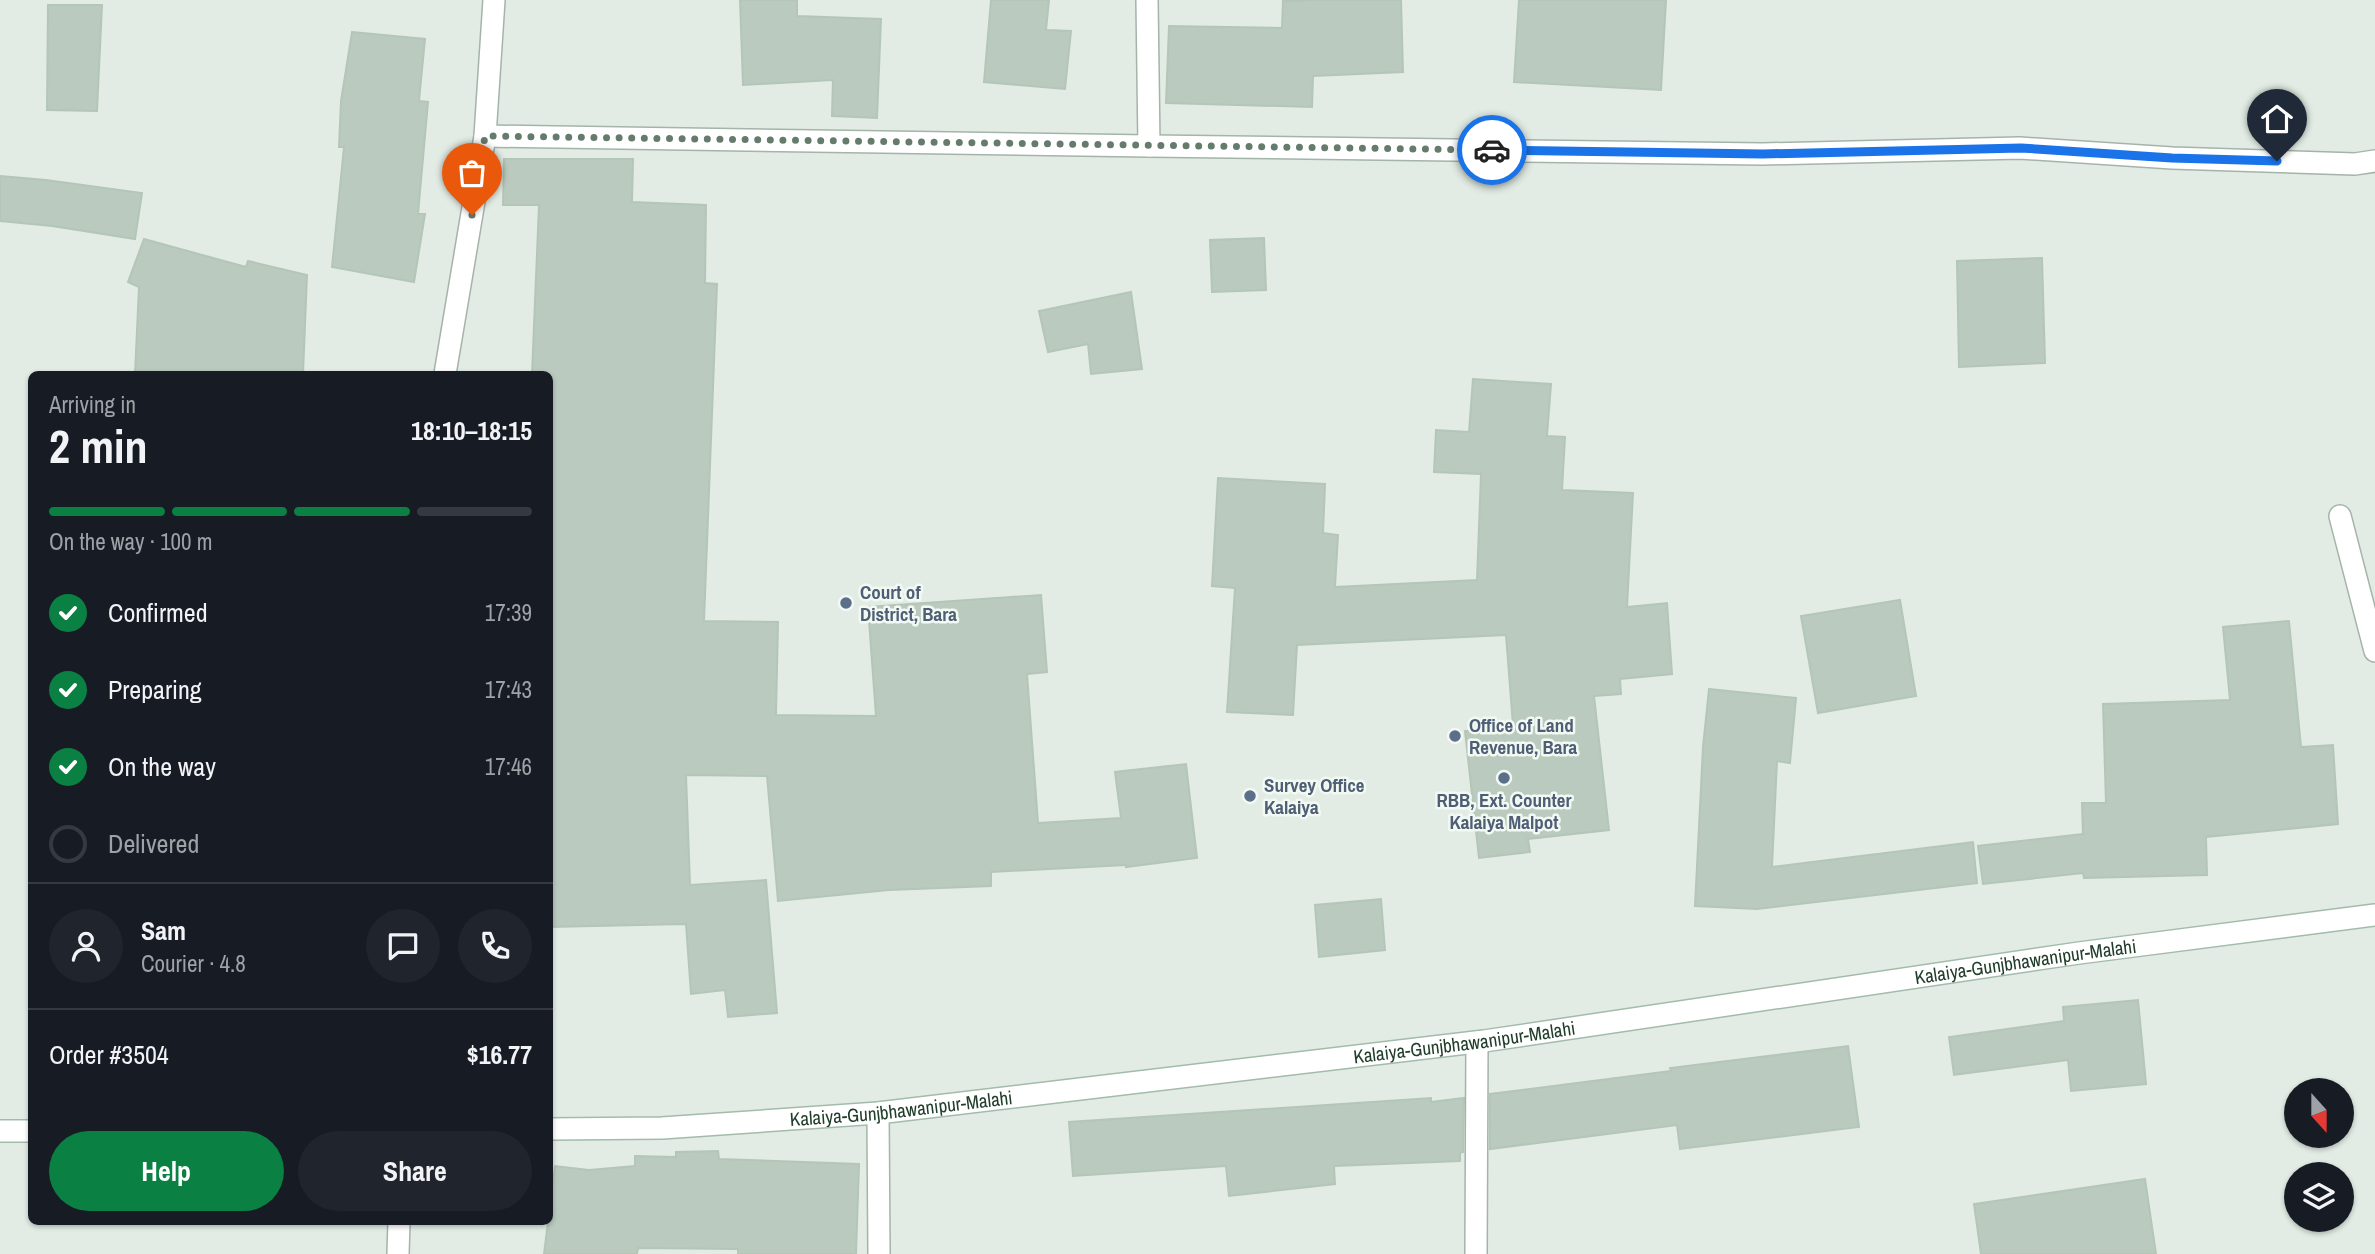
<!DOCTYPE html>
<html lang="en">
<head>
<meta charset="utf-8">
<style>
	body { margin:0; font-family:"Archivo Narrow",sans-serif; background:#20242c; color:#f1f3f6; height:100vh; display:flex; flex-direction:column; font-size:26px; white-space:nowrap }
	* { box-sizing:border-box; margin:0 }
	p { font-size:23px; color:#9ea1a6 }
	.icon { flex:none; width:38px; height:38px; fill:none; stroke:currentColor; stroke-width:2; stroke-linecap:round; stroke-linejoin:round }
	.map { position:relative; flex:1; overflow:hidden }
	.sheet { position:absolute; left:28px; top:371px; width:525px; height:854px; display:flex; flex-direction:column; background:#171b24; border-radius:10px; box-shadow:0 2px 5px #0004 }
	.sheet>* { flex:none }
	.needle { width:46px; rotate:159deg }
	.buttons { position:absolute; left:2284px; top:1078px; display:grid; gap:14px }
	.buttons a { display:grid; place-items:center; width:70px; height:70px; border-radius:50%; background:#171b24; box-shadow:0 2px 5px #0004; font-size:35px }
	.pin { position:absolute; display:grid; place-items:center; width:60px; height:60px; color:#fff; margin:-72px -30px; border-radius:50% 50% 50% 0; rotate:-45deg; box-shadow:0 0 7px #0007 }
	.pin .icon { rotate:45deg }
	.courier { position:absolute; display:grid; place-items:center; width:70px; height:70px; margin:-35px; border:5px solid #1a73e8; border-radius:50%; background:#fff; color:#222; box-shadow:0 2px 9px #0007 }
	.overview em { font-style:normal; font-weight:800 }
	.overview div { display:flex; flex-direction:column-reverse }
	.overview { display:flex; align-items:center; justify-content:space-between; height:119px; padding:0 21px }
	h1 { font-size:46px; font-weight:800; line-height:52px }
	.bar { display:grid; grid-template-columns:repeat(4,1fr); gap:10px 7px; align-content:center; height:84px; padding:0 21px }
	.bar i { height:9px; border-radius:5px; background:#363941 }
	.bar .on { background:#0b8043 }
	.bar p { grid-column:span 4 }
	.line { display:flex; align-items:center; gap:18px; padding:0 21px; border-top:2px solid #363941 }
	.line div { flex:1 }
	.round { display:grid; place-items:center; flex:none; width:74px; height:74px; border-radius:37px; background:#20242c }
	ol { padding:0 21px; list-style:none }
	li { display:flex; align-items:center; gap:21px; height:77px }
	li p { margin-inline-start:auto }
	li .icon { padding:7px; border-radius:50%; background:#0b8043; color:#fff; stroke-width:4 }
	li:last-child { color:#9ea1a6 }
	li i { width:38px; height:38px; border:4px solid #363941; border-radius:50% }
	.primary-button { display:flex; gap:14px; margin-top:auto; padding:14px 21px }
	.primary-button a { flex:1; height:80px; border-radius:42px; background:#0b8043; color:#fff; font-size:28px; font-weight:800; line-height:80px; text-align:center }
	.primary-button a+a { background:#20242c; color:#f1f3f6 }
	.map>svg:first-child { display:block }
	.building { fill:#bacabe; stroke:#b4c6b8; stroke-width:2 }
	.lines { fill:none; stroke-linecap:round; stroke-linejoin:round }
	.lane-casing { stroke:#a4b4a9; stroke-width:24 }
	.street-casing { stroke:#a4b4a9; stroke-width:24 }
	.secondary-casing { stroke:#a3bbaa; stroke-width:24 }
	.lane { stroke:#fff; stroke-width:21 }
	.street { stroke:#fff; stroke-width:21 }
	.secondary { stroke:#fff; stroke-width:21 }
	.done { stroke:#657b6c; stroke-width:7; stroke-dasharray:0 12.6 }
	.route { stroke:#1a73e8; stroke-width:9 }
	.service-dot { fill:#5c6f8a; stroke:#f2f9f3; stroke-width:2.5 }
	.labels { text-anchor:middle; stroke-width:5; stroke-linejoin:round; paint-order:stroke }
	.service-label { font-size:19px; font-weight:bold; fill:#4e5e75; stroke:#f2f9f3; text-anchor:start }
	.street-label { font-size:19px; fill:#213e2b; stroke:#f2f9f3 }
</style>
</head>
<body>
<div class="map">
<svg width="2375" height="1254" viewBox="0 0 2375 1254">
	<rect width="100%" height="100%" fill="#e2ece4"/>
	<!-- building -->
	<g class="building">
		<path d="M 740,0 L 797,0 L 797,16 L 881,19 L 877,118 L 832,116 L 833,80 L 743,85 Z"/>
		<path d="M 991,0 L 1049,0 L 1046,30 L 1071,31 L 1065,89 L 984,82 Z"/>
		<path d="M 1320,0 L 1401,0 L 1403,72 L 1313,76 L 1312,107 L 1166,103 L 1169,26 L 1282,28 L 1283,1 Z"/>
		<path d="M 1519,0 L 1666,0 L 1661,90 L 1514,82 Z"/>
		<path d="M 48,5 L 102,5 L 97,111 L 47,110 Z"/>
		<path d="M 352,32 L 425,39 L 419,101 L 428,102 L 418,214 L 425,214 L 414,282 L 332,267 L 344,147 L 339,147 L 341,101 Z"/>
		<path d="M 504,159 L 633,159 L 632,202 L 706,205 L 705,283 L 717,284 L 704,621 L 778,622 L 776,715 L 876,716 L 868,607 L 1041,595 L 1047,672 L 1027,674 L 1038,823 L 1121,818 L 1115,772 L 1186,764 L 1197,858 L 1126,867 L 1126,865 L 991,872 L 991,886 L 889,890 L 778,901 L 767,776 L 686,775 L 690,885 L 766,880 L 777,1013 L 728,1017 L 725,990 L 691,994 L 686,924 L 550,927 L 550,374 L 532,374 L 539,205 L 503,205 Z"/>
		<path d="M 0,176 L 46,180 L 142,193 L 135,239 L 52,226 L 0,221 Z"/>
		<path d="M 1264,238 L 1266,290 L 1212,292 L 1210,240 Z"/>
		<path d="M 144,239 L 246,267 L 248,261 L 307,275 L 303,374 L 135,374 L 139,287 L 128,282 Z"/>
		<path d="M 2042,258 L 2045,363 L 1959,367 L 1957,261 Z"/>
		<path d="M 1131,292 L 1142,369 L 1091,374 L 1088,344 L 1048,352 L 1039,311 Z"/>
		<path d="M 1473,379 L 1551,384 L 1547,436 L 1565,437 L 1562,490 L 1633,493 L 1627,607 L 1667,603 L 1672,674 L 1620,679 L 1621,694 L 1594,696 L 1609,830 L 1528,839 L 1530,852 L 1479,858 L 1465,731 L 1513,725 L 1506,635 L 1297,645 L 1293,715 L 1227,712 L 1235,588 L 1212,586 L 1218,478 L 1325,484 L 1323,533 L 1338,535 L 1335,587 L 1477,580 L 1481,474 L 1434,472 L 1436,430 L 1469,432 Z"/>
		<path d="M 1900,600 L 1916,696 L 1818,713 L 1801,616 Z"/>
		<path d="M 2289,621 L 2301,747 L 2333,745 L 2338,824 L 2206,837 L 2207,875 L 2084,878 L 2083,873 L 1983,884 L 1978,846 L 2083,834 L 2082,803 L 2106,803 L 2103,704 L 2230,700 L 2223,627 Z"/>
		<path d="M 1709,689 L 1796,698 L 1790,763 L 1777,761 L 1772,867 L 1973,842 L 1977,883 L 1757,909 L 1695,906 L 1703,747 Z"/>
		<path d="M 1381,899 L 1385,950 L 1319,957 L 1315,905 Z"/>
		<path d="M 2138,1000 L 2146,1084 L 2071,1091 L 2068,1060 L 1954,1075 L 1949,1037 L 2064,1021 L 2063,1007 Z"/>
		<path d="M 1848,1046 L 1859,1127 L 1680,1149 L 1677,1125 L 1490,1149 L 1490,1094 L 1671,1071 L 1670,1068 Z"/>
		<path d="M 1431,1098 L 1431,1102 L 1464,1098 L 1463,1152 L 1460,1153 L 1460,1161 L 1334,1166 L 1335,1184 L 1229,1196 L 1226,1166 L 1073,1176 L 1069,1122 Z"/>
		<path d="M 718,1151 L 719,1159 L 859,1164 L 856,1254 L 738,1254 L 738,1249 L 638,1248 L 637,1254 L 544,1254 L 555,1166 L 589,1170 L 635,1166 L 635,1156 L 676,1157 L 676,1152 Z"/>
		<path d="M 2145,1179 L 2156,1254 L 1981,1254 L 1974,1204 Z"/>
	</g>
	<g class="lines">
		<!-- lane casing -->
		<g class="lane-casing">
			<path id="lane" d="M 2340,516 L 2375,651"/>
		</g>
		<!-- street casing -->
		<g class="street-casing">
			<g id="street">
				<path d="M 485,136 L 1149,146 L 1147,0"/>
				<path d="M 1149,146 L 1763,154 L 2020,148 L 2172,158 L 2355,164 L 2375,161"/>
				<path d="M 445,374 L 485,136 L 494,0"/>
				<path d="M 878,1113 L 879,1254"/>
				<path d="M 398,1254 L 399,1222"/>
				<path d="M 1476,1254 L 1477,1042"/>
			</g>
		</g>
		<!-- secondary casing -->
		<g class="secondary-casing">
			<g id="secondary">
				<path id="s1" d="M 550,1129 L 662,1128 L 878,1113 L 1484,1041 L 2079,953 L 2375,915"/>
				<path d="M 0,1131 L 32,1131"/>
			</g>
		</g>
		<!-- lane -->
		<use href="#lane" class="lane"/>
		<!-- street -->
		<use href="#street" class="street"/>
		<!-- secondary -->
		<use href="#secondary" class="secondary"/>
	</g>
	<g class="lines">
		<!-- done -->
		<path class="done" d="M 472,215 L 485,136 L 1492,150"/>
		<!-- route -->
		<path class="route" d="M 1492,150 L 1763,154 L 2021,148 L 2172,158 L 2277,161"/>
	</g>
	<!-- markers -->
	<g class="service-dot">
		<circle cx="846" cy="603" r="7"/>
		<circle cx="1455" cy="736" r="7"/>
		<circle cx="1504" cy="778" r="7"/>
		<circle cx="1250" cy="796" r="7"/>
	</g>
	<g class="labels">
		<!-- service labels -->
		<g class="service-label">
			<text x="860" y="599">Court of<tspan x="860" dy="22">District, Bara</tspan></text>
			<text x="1469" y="732">Office of Land<tspan x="1469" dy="22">Revenue, Bara</tspan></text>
			<text x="1264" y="792">Survey Office<tspan x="1264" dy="22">Kalaiya</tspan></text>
			<text x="1504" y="807" text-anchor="middle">RBB, Ext. Counter<tspan x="1504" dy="22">Kalaiya Malpot</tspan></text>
		</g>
		<!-- street labels -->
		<g class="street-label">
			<text dy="7" stroke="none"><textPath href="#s1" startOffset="1486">Kalaiya-Gunjbhawanipur-Malahi</textPath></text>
			<text dy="7" stroke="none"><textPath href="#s1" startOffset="919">Kalaiya-Gunjbhawanipur-Malahi</textPath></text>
			<text dy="7" stroke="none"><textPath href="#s1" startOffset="352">Kalaiya-Gunjbhawanipur-Malahi</textPath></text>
		</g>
	</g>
</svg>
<div class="buttons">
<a><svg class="needle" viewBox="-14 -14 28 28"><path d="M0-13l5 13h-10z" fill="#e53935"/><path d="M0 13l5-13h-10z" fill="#9ea1a6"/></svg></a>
<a><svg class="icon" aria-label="layers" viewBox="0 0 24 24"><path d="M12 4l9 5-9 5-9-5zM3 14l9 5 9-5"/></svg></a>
</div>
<div class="pin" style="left:472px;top:215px;background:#ea580c"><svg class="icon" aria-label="bag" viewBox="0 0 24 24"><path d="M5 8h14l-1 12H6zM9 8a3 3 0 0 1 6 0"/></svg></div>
<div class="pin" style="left:2277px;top:161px;background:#1f2937"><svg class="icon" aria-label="home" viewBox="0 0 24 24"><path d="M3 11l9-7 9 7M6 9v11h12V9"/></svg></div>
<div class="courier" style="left:1492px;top:150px"><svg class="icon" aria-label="car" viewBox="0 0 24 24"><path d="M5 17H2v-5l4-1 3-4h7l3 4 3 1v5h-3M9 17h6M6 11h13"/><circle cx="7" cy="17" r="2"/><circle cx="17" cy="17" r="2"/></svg></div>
<section class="sheet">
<div class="overview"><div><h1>2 min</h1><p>Arriving in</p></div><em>18:10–18:15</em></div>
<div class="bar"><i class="on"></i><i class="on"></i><i class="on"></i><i></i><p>On the way · 100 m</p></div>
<ol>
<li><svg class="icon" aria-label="check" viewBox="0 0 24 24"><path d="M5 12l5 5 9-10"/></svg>Confirmed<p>17:39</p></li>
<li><svg class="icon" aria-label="check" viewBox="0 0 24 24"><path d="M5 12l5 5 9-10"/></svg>Preparing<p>17:43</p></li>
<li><svg class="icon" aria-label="check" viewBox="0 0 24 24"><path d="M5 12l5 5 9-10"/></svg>On the way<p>17:46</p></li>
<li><i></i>Delivered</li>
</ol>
<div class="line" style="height:126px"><a class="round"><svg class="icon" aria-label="person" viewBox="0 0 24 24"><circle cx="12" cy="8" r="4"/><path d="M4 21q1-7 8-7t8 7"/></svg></a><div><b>Sam</b><p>Courier · 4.8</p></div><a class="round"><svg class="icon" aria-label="chat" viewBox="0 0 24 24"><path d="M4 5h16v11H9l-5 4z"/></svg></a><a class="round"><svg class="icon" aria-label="phone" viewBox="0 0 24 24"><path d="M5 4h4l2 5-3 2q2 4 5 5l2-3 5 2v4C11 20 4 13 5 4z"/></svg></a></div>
<div class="line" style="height:91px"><div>Order #3504</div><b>$16.77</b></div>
<div class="primary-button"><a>Help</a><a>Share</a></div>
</section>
</div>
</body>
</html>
